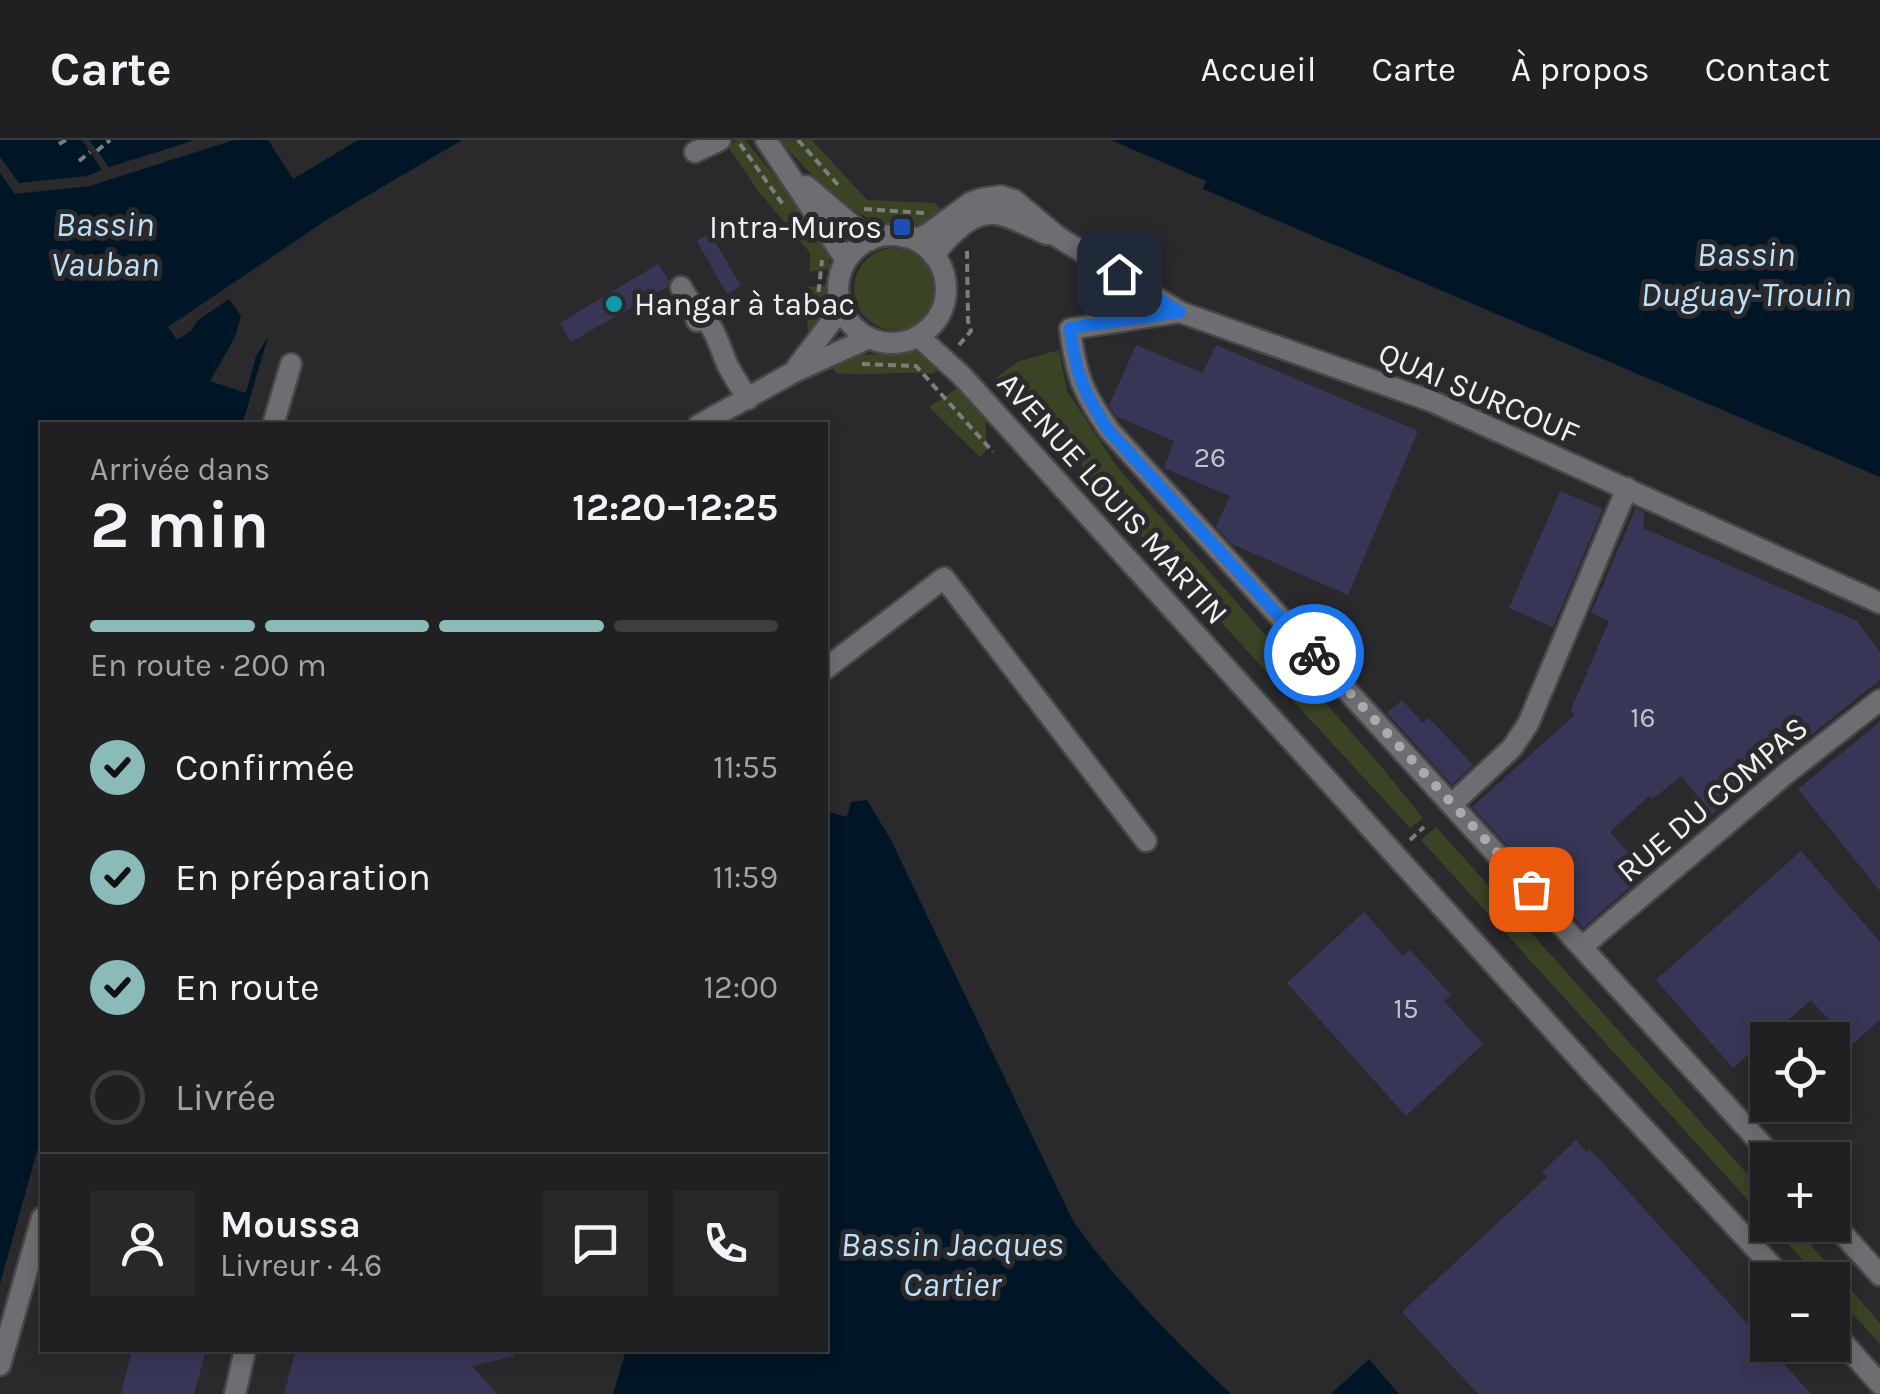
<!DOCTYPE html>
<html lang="fr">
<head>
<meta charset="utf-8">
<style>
	body { margin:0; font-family:Karla,sans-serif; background:#28282a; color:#f1f3f6; height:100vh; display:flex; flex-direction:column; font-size:38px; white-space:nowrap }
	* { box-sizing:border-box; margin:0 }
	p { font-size:32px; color:#a2a3a5 }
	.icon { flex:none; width:55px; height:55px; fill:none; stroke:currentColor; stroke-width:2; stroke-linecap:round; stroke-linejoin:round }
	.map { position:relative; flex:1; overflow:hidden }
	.panel { position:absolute; left:40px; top:282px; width:788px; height:930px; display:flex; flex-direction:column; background:#202022; border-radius:0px; box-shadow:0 5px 15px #0003,0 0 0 2px #3d3e40 }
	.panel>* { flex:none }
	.controls { position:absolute; left:1750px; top:882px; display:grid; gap:20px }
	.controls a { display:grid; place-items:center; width:100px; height:100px; border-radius:0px; background:#202022; box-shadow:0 5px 15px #0003,0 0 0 2px #3d3e40; font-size:50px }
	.pin { position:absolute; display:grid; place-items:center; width:85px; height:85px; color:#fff; margin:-42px; border-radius:20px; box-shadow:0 5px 15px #0006 }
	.courier { position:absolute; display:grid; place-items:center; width:100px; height:100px; margin:-50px; border:8px solid #1a73e8; border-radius:50%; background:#fff; color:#222; box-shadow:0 2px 12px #0007 }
	.summary em { font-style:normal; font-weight:700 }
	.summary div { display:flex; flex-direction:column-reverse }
	.summary { display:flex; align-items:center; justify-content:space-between; height:170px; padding:0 50px }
	h1 { font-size:65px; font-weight:700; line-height:75px }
	.bar { display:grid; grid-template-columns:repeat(4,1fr); gap:15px 10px; align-content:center; height:120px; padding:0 50px }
	.bar i { height:12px; border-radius:8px; background:#3d3e40 }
	.bar .selected { background:#8bbbb9 }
	.bar p { grid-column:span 4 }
	.line { display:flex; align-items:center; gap:25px; padding:0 50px; border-top:2px solid #3d3e40 }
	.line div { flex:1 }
	.round { display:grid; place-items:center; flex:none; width:105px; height:105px; border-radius:0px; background:#28282a }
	ol { padding:0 50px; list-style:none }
	li { display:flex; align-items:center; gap:30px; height:110px }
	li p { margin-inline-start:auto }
	li .icon { padding:10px; border-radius:50%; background:#8bbbb9; color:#111; stroke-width:4 }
	li:last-child { color:#a2a3a5 }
	li i { width:55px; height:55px; border:5px solid #3d3e40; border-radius:50% }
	header { display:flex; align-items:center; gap:60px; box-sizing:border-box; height:140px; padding:0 50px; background:#202022; border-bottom:2px solid #3d3e40 }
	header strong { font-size:48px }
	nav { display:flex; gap:55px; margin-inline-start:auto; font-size:35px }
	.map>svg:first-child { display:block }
	.green { fill:#3b4325 }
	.water { fill:#001525 }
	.pier { fill:#2a2a2d }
	.building { fill:#383656 }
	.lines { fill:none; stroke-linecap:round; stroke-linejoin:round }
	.minor-casing { stroke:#47474a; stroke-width:25 }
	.path { stroke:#7d7d7f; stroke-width:4; stroke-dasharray:8 5; stroke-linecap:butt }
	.minor { stroke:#6e6e72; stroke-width:20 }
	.done { stroke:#ababad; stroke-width:10; stroke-dasharray:0 18 }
	.route { stroke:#1a73e8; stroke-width:12 }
	.transit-dot { fill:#1a4fb4; stroke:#2a2a2d; stroke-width:4 }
	.culture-dot { fill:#0f9aa8; stroke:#2a2a2d; stroke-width:4 }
	.labels { text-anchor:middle; stroke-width:10; stroke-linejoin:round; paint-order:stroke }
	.number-label { font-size:28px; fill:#c2c2cb }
	.poi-label { font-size:32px; fill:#f0f0f2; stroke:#2a2a2d; text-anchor:end }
	.street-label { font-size:32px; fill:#f0f0f2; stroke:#2a2a2d }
	.water-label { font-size:35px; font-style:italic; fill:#bde1fb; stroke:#2a2a2d }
</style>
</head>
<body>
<header>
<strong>Carte</strong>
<nav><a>Accueil</a><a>Carte</a><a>À propos</a><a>Contact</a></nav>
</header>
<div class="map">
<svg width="1880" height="1254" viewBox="0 0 1880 1254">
	<rect width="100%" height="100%" fill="#2a2a2d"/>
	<!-- green -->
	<g class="green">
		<path d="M 736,0 L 745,0 L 829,101 L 830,128 L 810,132 L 810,113 L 759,52 L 729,8 Z"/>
		<path d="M 779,0 L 812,0 L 867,60 L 935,63 L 946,75 C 874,112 824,47 779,0 Z"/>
		<circle cx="895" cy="149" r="41"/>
		<path d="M 829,145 C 832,170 828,180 809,195 L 806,174 L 808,147 Z"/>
		<path d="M 1059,210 L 1067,251 L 1117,327 L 1375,619 L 1423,678 L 1410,688 L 1093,343 L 1082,325 L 996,238 L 1017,222 Z"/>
		<path d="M 915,212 L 931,217 L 942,226 L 933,234 C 901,230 869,237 836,233 L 830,224 C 858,209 884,217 915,212 Z"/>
		<path d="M 959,247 L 985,274 L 987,309 L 980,317 L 929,267 Z"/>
		<path d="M 1436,687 L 1767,1056 L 1767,1081 L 1421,700 Z"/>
		<path d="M 1771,1085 L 1793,1085 L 1880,1183 L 1880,1204 L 1833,1152 L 1832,1140 L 1821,1140 Z"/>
	</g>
	<!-- water -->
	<g class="water">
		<path d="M 0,0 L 268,0 L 293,39 L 358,0 L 462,0 L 328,79 L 168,187 L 177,200 L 192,190 L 197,181 L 229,159 L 241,176 L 235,197 L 210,241 L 246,253 L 256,216 L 268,197 L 242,285 L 42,285 L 42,993 L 0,1144 Z"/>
		<path d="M 1111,0 L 1880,0 L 1880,337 L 1203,49 L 1206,41 Z"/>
		<path d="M 867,660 L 891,700 L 1073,1081 C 1119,1145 1174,1200 1231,1254 L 613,1254 L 626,1210 L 825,1210 L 825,671 L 847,677 L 851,662 Z"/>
		<path d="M 1369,1219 L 1399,1254 L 1331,1254 Z"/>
	</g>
	<!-- pier -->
	<g class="pier">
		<path d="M 82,0 L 89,0 L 109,27 L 195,0 L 234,0 L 90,46 L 15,54 L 0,33 L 0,17 L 19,43 L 87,36 L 102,30 Z"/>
		<path d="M 321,86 L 323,89 L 175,189 L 178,193 L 188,187 L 194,177 L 227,155 L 232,156 L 196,179 L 191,189 L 176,196 L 172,186 Z"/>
	</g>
	<!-- building -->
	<g class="building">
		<path d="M 710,93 L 741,146 L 727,154 L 697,101 Z"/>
		<path d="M 658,124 L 669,141 L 667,147 L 571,202 L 560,183 Z"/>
		<path d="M 1136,205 L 1203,233 L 1216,205 L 1418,291 L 1348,455 L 1232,404 L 1216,387 L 1230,356 L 1164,328 L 1174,301 L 1116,276 L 1109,266 Z"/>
		<path d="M 1560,351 L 1603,369 L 1553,487 L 1509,468 Z"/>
		<path d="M 1636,368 L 1644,372 L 1643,388 L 1857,481 L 1880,512 L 1880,540 L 1711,675 L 1682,636 L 1652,659 L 1649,656 L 1610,692 L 1646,733 L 1583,788 L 1472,667 L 1575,575 L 1571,570 L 1609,481 L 1591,473 Z"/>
		<path d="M 1402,560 L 1423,583 L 1429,578 L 1473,625 L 1452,645 L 1387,573 Z"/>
		<path d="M 1880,582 L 1880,751 L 1798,649 Z"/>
		<path d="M 1801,711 L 1880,802 L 1880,880 L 1851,905 L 1811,860 L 1733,928 L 1656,840 Z"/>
		<path d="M 1364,772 L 1403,816 L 1410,810 L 1451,855 L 1444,861 L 1483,904 L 1406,976 L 1287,843 Z"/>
		<path d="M 1576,1000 L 1587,1013 L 1590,1009 L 1811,1254 L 1478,1254 L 1402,1172 L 1547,1037 L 1542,1032 Z"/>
		<path d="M 132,1210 L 206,1210 L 194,1254 L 121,1254 Z"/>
		<path d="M 296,1210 L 514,1210 L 514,1216 L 472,1226 L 497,1254 L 284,1254 Z"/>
	</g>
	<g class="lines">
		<!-- minor casing -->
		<g class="minor-casing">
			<g id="minor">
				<path d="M 766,0 L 846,120"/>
				<path d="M 695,12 L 720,0"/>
				<path d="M 806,46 L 870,100"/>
				<circle cx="892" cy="149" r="54"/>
				<path d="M 904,97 L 919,98 L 928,94 L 970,63 L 981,59 L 1001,56 L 1014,60 L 1058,97 L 1180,172 L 1431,261 L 1880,463"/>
				<path d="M 934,116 C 940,106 947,99 956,91 C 990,58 1011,80 1047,94"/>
				<path d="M 681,147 L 695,170 L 697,181"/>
				<path d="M 695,170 C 715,184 718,203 727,224 C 733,236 741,248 748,259"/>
				<path d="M 1180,172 L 1070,189 C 1076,235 1082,251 1109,290 L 1776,1020"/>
				<path d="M 918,196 L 962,236 L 1595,936 L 1785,1140"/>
				<path d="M 797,227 L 841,169"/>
				<path d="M 273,285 L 291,224"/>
				<path d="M 699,285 L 792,233 L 869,198"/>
				<path d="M 825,529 L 944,438 L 1146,701"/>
				<path d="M 1452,664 L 1512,608 L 1528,584 L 1627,348"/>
				<path d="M 1583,806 L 1788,632 L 1880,560"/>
				<path d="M 1832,1082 L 1880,1135"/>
				<path d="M 1832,1190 L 1880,1244"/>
				<path d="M 0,1225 L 42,1078"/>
				<path d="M 235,1254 L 245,1210"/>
			</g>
		</g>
		<!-- path -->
		<g class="path">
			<path d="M 798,0 L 839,46"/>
			<path d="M 59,4 L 66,0"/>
			<path d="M 740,4 L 784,66"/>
			<path d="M 97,11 L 110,0"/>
			<path d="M 79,21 L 90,12"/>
			<path d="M 864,69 L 924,73"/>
			<path d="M 817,165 L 822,120"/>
			<path d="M 935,180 L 942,189"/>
			<path d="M 959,205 L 971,191 L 968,181 L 967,110"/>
			<path d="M 862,224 L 916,226 L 993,312"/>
			<path d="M 1054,294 L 1061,288"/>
			<path d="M 1410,700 L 1424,687"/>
			<path d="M 1832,1163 L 1840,1171"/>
		</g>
		<!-- minor -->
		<use href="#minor" class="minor"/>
	</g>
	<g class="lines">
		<!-- done -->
		<path class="done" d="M 1314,514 L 1531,749"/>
		<!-- route -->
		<path class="route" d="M 1119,134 L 1180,172 L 1070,188 C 1076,235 1083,251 1108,290 L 1314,514"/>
	</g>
	<!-- markers -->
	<rect class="transit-dot" x="892" y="77" width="20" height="20" rx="5"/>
	<circle class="culture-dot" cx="614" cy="164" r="10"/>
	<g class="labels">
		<!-- number labels -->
		<g class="number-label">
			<text x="1210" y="327">26</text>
			<text x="1643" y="587">16</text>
			<text x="1406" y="878">15</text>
		</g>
		<!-- poi labels -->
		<g class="poi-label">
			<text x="882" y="98">Intra-Muros</text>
			<text x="634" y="175" text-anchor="start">Hangar à tabac</text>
		</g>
		<!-- street labels -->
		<g class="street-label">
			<text transform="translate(1479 253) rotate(23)" y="11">QUAI SURCOUF</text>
			<text transform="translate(1113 358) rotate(48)" y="11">AVENUE LOUIS MARTIN</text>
			<text transform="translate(1712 659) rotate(-40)" y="11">RUE DU COMPAS</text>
		</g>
		<!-- water labels -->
		<g class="water-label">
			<text x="105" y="96">Bassin<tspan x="105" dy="40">Vauban</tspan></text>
			<text x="1746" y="126">Bassin<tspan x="1746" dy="40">Duguay-Trouin</tspan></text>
			<text x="952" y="1116">Bassin Jacques<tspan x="952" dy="40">Cartier</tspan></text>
		</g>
	</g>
</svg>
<div class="controls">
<a><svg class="icon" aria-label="locate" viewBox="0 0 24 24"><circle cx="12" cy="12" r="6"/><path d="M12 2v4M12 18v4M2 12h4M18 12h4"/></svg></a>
<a>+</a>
<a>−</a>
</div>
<div class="pin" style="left:1531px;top:749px;background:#ea580c"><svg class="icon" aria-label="bag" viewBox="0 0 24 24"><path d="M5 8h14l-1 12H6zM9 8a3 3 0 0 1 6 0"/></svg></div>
<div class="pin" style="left:1119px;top:134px;background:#1f2937"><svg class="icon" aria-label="home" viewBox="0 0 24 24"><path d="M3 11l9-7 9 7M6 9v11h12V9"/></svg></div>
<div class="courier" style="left:1314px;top:514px"><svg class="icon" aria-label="bike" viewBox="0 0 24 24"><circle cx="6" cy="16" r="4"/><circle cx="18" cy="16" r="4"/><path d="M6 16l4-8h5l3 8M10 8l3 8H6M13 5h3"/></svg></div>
<section class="panel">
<div class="summary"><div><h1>2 min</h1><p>Arrivée dans</p></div><em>12:20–12:25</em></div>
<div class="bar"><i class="selected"></i><i class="selected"></i><i class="selected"></i><i></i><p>En route · 200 m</p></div>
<ol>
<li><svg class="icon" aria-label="check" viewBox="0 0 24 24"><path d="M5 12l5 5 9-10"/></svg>Confirmée<p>11:55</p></li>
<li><svg class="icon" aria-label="check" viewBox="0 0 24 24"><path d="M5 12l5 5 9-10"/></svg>En préparation<p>11:59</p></li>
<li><svg class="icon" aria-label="check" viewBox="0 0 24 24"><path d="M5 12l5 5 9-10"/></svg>En route<p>12:00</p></li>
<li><i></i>Livrée</li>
</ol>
<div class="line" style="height:180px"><a class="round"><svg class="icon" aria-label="person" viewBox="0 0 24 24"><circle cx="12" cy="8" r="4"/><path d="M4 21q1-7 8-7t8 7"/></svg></a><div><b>Moussa</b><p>Livreur · 4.6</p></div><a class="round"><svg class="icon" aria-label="chat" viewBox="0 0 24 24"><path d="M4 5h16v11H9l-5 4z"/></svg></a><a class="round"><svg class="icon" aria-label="phone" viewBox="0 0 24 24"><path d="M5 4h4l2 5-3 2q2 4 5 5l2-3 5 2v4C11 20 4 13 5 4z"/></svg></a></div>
</section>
</div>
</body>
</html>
